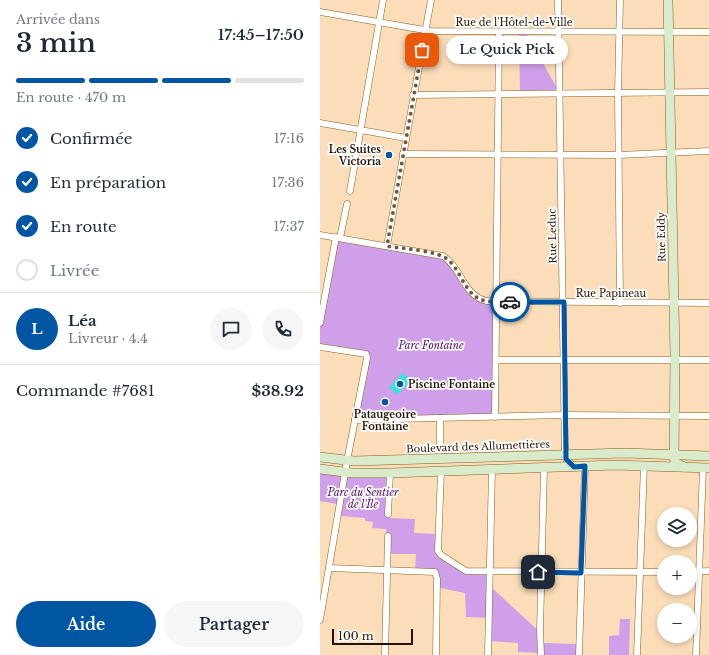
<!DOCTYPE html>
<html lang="fr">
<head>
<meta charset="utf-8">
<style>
	body { margin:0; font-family:"Libre Baskerville",serif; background:#f6f6f7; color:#1f2937; height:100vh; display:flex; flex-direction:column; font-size:15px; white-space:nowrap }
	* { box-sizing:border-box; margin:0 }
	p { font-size:13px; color:#747a83 }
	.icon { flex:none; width:22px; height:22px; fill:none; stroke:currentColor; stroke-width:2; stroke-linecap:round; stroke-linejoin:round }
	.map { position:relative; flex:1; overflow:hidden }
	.panel { display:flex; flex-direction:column; background:#fff; width:320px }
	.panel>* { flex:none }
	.fabs { position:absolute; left:337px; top:507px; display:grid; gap:8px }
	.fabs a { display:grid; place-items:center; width:40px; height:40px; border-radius:50%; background:#fff; box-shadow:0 2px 6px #0003; font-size:20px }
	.scale { position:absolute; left:12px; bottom:10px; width:81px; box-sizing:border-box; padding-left:4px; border:2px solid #241300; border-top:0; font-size:11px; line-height:14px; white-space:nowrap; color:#241300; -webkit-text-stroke:3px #fff; paint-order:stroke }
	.pin { position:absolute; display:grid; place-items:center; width:34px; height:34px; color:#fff; margin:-17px; border-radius:8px; box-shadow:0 2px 6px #0006 }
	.courier { position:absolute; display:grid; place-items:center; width:40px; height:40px; margin:-20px; border:3px solid #0156a4; border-radius:50%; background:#fff; color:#222; box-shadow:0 1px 5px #0007 }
	.bubble { position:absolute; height:28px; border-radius:14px; background:#fff; box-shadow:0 2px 6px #0003; font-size:13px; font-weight:600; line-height:28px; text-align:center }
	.overview em { font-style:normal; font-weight:600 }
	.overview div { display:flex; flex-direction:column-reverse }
	.overview { display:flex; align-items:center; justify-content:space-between; height:68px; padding:0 16px }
	h1 { font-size:26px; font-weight:600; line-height:30px }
	.bar { display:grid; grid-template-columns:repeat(4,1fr); gap:6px 4px; align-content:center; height:48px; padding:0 16px }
	.bar i { height:5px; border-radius:3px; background:#e0e1e3 }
	.bar .current { background:#0156a4 }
	.bar p { grid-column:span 4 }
	.line { display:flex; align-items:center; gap:10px; padding:0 16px; border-top:1px solid #e0e1e3 }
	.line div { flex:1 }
	.round { display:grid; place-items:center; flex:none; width:42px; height:42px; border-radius:21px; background:#f6f6f7 }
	ol { padding:0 16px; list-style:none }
	li { display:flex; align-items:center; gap:12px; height:44px }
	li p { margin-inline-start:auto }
	li .icon { padding:4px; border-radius:50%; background:#0156a4; color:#fff; stroke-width:4 }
	li:last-child { color:#747a83 }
	li i { width:22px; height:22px; border:2px solid #e0e1e3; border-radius:50% }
	.button { display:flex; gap:8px; margin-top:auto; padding:8px 16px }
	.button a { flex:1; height:46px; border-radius:24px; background:#0156a4; color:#fff; font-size:16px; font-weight:600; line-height:46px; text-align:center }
	.button a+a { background:#f6f6f7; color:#1f2937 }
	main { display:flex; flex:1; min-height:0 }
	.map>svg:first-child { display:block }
	.green { fill:#d09fe9 }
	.water { fill:#3ee1df }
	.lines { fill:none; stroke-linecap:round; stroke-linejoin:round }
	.street-casing { stroke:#895f1d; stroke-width:7 }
	.secondary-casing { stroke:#895f1d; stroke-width:10 }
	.street { stroke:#fff; stroke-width:6 }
	.secondary { stroke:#d9ebcb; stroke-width:9 }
	.done { stroke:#6f5a41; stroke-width:4; stroke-dasharray:0 7.2 }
	.route { stroke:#0156a4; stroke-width:5 }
	.poi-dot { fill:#0156a4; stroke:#fff; stroke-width:1.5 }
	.labels { text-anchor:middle; stroke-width:3.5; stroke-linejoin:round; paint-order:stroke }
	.street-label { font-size:10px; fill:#241300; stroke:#fff }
	.poi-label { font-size:10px; font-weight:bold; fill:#241300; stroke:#fff; text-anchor:end }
	.park-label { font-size:10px; font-style:italic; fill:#4e0768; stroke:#fff }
</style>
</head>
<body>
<main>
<section class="panel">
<div class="overview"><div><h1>3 min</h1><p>Arrivée dans</p></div><em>17:45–17:50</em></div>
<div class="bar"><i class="current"></i><i class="current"></i><i class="current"></i><i></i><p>En route · 470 m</p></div>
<ol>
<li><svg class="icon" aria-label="check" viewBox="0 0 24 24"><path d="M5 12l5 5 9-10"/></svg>Confirmée<p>17:16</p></li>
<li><svg class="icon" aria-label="check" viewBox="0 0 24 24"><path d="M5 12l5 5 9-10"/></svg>En préparation<p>17:36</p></li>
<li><svg class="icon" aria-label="check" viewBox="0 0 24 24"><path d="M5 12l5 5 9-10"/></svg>En route<p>17:37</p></li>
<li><i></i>Livrée</li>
</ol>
<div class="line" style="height:72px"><b class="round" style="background:#0156a4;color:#fff">L</b><div><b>Léa</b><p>Livreur · 4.4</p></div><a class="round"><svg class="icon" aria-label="chat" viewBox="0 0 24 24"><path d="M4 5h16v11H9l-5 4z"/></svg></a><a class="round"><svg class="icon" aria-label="phone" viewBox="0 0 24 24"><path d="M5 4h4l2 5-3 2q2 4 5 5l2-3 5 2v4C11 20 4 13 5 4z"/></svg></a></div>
<div class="line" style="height:52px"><div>Commande #7681</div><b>$38.92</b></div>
<div class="button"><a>Aide</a><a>Partager</a></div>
</section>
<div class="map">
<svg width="389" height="655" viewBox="0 0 389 655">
	<rect width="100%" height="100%" fill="#fbdeb9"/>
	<!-- green -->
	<g class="green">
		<path d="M 199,32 L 205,32 L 240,93 L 200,93 Z"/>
		<path d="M 16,237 L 123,256 L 149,291 L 177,302 L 175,417 L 35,420 L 47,356 L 0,347 L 0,323 Z"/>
		<path d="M 0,472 L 72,476 L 70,518 L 95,519 L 94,533 L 120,534 L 120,553 L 123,559 L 145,574 L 172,575 L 172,588 L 222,634 L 223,643 L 259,644 L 259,655 L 221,655 L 221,653 L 198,652 L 198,643 L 170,641 L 171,618 L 146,617 L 145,593 L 120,588 L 115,575 L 95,574 L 96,554 L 69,554 L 66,529 L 52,528 L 53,522 L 45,521 L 45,518 L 21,516 L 23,505 L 0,501 Z"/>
		<path d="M 300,619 L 310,619 L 309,655 L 289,655 L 289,636 L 299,635 Z"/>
	</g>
	<!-- water -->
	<path class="water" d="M 83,373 L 91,380 L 77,395 L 69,387 Z"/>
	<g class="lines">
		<!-- street casing -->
		<g class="street-casing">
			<g id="street">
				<path d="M 238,0 L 245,455 L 246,459 L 254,467"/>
				<path d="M 300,0 L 298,93 L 300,303"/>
				<path d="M 0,12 L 110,31 L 389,32"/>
				<path d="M 93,95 L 389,92"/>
				<path d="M 0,123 L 86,138"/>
				<path d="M 83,154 L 299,155 L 389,151"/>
				<path d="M 30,191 L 63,0"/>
				<path d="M 0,235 L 123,256 C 142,268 143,296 167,301 L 389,303"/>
				<path d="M 20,238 L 27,204"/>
				<path d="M 67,246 L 111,0"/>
				<path d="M 0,323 L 16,237"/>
				<path d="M 0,347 L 46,354 L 47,358 L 27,461 L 0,620"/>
				<path d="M 176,360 L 389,360"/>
				<path d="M 175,417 L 179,32"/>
				<path d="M 120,418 L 120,445"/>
				<path d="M 35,420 L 245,415 L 389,416"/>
				<path d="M 121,471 L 118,551 L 121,555 L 146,571 L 344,572"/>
				<path d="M 68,514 L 70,473"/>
				<path d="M 9,568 L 115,572 L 117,579 L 116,655"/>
				<path d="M 370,572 L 389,571"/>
				<path d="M 65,655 L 68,536"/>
				<path d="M 168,655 L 172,469"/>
				<path d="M 221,655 L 220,630 L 224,468"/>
				<path d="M 259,655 L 265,466"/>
				<path d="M 317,655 L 324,465"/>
				<path d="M 376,655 L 383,468"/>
			</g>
		</g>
		<!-- secondary casing -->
		<g class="secondary-casing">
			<g id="secondary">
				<path d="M 348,0 L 355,356 L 354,458 L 356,463 L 364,467"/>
				<path d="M 0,457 L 34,461 L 305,453 L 389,456"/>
				<path d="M 0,469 L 32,473 L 70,473 L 295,465 L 389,468"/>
			</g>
		</g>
		<!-- street -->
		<use href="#street" class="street"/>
		<!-- secondary -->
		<use href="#secondary" class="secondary"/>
	</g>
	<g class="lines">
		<!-- done -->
		<path class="done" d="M 102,50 L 67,246 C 83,249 115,250 127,259 C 133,264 137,270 140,276 C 155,303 161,302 190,302"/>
		<!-- route -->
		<path class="route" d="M 190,302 L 244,302 L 246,459 L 254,467 L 265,466 L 261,573 L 218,572"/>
	</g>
	<!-- markers -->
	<g class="poi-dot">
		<circle cx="69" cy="155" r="4"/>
		<circle cx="80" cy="384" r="4"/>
		<circle cx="65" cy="402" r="4"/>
	</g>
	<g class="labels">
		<!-- street labels -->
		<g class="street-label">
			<text x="194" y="26">Rue de l'Hôtel-de-Ville</text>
			<text transform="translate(232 236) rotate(-91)" y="4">Rue Leduc</text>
			<text transform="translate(341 237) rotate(-91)" y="4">Rue Eddy</text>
			<text x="291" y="297">Rue Papineau</text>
			<text transform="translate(158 446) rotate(-2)" y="4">Boulevard des Allumettières</text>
		</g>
		<!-- poi labels -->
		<g class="poi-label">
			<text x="61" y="153">Les Suites<tspan x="61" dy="12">Victoria</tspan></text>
			<text x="88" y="388" text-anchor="start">Piscine Fontaine</text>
			<text x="65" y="418" text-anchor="middle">Pataugeoire<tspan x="65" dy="12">Fontaine</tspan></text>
		</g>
		<!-- park labels -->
		<g class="park-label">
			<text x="111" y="349">Parc Fontaine</text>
			<text x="43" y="496">Parc du Sentier<tspan x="43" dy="12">de l'Île</tspan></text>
		</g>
	</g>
</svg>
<div class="fabs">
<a><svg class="icon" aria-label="layers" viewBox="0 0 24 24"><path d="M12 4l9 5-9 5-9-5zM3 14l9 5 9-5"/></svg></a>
<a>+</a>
<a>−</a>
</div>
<div class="scale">100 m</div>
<div class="pin" style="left:102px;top:50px;background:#ea580c"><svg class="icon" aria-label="bag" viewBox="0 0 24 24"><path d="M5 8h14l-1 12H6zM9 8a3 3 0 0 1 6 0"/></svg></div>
<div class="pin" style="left:218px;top:572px;background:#1f2937"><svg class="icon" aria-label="home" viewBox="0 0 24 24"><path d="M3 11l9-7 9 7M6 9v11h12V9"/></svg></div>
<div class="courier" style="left:190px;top:302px"><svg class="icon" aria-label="car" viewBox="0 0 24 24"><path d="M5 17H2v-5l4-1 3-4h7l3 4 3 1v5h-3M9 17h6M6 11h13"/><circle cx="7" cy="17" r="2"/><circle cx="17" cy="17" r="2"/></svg></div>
<div class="bubble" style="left:126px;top:36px;width:122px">Le Quick Pick</div>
</div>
</main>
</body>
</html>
